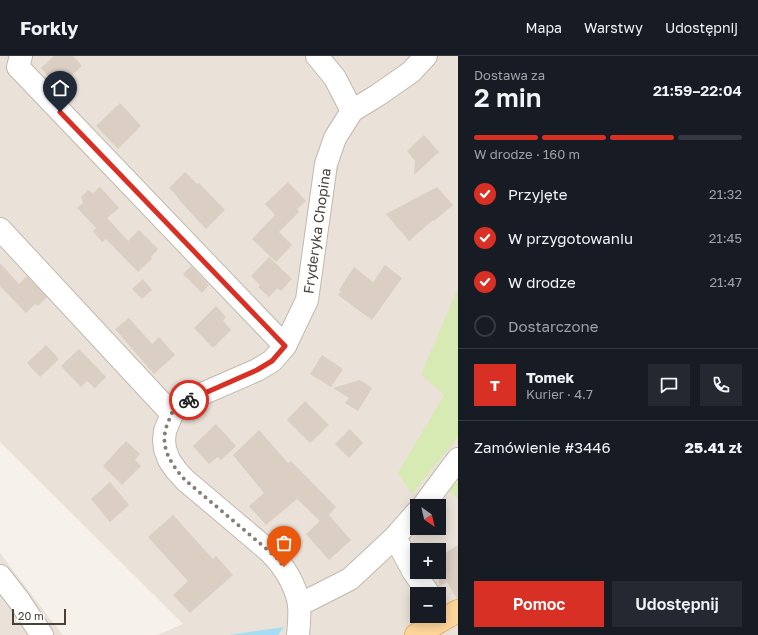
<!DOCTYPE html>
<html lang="pl">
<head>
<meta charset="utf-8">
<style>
	body { margin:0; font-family:"Golos Text",sans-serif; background:#242831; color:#f1f3f6; height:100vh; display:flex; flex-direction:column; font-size:15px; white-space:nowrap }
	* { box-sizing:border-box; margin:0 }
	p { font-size:13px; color:#9ea1a6 }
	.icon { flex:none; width:22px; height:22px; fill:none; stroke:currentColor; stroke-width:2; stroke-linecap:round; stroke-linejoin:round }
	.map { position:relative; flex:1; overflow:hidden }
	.panel { display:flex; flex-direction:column; background:#171b24; width:300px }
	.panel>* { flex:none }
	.needle { width:26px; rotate:146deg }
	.tools { position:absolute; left:410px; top:443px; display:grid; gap:8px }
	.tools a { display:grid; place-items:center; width:36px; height:36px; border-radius:0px; background:#171b24; box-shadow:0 2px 10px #0003; font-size:20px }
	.scale { position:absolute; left:12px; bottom:10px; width:54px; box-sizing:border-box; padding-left:4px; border:2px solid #4a4138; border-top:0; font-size:11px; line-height:14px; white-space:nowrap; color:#4a4138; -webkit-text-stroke:3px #fff; paint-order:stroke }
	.pin { position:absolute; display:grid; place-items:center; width:34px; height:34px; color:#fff; margin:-41px -17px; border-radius:50% 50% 50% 0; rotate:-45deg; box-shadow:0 0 4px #0007 }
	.pin .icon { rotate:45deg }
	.courier { position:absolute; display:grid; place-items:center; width:40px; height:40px; margin:-20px; border:3px solid #d93025; border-radius:50%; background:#fff; color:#222; box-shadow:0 1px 5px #0007 }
	.headline em { font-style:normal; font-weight:600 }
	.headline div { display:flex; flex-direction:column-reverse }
	.headline { display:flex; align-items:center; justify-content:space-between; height:68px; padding:0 16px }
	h1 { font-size:26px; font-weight:600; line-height:30px }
	.bar { display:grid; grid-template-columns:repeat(4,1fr); gap:6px 4px; align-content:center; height:48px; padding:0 16px }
	.bar i { height:5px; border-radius:3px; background:#363941 }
	.bar .selected { background:#d93025 }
	.bar p { grid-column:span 4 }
	.line { display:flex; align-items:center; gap:10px; padding:0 16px; border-top:1px solid #363941 }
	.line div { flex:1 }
	.round { display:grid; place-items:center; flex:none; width:42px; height:42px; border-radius:0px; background:#242831 }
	ol { padding:0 16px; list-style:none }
	li { display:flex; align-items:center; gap:12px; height:44px }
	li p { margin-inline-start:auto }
	li .icon { padding:4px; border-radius:50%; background:#d93025; color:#fff; stroke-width:4 }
	li:last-child { color:#9ea1a6 }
	li i { width:22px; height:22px; border:2px solid #363941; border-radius:50% }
	.primary-button { display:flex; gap:8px; margin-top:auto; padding:8px 16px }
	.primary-button a { flex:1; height:46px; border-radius:0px; background:#d93025; color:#fff; font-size:16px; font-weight:600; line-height:46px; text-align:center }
	.primary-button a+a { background:#242831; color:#f1f3f6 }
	header { display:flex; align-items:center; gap:24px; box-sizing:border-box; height:56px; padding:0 20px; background:#171b24; border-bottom:1px solid #363941 }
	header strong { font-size:19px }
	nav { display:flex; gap:22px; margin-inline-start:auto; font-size:14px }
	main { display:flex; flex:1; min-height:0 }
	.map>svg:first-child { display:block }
	.residential { fill:#eae2d9; fill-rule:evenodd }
	.green { fill:#d8eab3 }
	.water { fill:#a7ddf3 }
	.building { fill:#dbcec3 }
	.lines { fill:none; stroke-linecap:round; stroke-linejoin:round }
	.minor-casing { stroke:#c2b8ad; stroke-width:24 }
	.major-casing { stroke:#e7b167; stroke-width:24 }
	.minor { stroke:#fff; stroke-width:22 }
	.major { stroke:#ffd69a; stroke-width:22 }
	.done { stroke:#867f77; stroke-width:4; stroke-dasharray:0 7.2 }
	.route { stroke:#d93025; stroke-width:5 }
	.labels { text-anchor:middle; stroke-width:3; stroke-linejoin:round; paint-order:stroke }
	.street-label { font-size:14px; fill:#4a4138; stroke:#fff }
</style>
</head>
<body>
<header>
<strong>Forkly</strong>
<nav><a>Mapa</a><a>Warstwy</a><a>Udostępnij</a></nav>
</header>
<main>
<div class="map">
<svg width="458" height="579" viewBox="0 0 458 579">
	<rect width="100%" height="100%" fill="#f6f1eb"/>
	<!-- residential -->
	<g class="residential">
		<path d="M 2,0 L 458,0 L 458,579 L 157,579 L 183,568 L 0,386 L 0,1 ZM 417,450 L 439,450 L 439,472 L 417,472 ZM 417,494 L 439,494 L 439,516 L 417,516 ZM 417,538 L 439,538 L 439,560 L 417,560 Z"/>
		<path d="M 0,497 L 61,577 L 63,579 L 0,579 Z"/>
	</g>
	<!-- green -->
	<g class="green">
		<path d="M 458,232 L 458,381 L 412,438 L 398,417 L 444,339 L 421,318 Z"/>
		<path d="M 458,414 L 458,442 L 445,433 Z"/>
	</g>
	<!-- water -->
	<path class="water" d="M 284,571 L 278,579 L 229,579 Z"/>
	<!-- building -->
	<g class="building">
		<path d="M 54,0 L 73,0 L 82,10 L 58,31 L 41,12 Z"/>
		<path d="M 120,47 L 141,70 L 118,93 L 96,70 Z"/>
		<path d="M 424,79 L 439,96 L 414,119 L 415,105 L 407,95 Z"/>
		<path d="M 185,116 L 197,128 L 199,127 L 225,154 L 206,173 L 181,146 L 176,139 L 169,132 Z"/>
		<path d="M 288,126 L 306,145 L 297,153 L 299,156 L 279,176 L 292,189 L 276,206 L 252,183 L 275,159 L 265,148 Z"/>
		<path d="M 100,131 L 119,152 L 107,162 L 128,185 L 139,174 L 158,193 L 151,201 L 152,203 L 138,216 L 106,183 L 102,186 L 93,175 L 96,172 L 77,152 L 83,147 L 81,141 L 88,134 L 93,137 Z"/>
		<path d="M 437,131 L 453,149 L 434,165 L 433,164 L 409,185 L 386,158 Z"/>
		<path d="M 269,201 L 292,223 L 281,235 L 277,232 L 269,241 L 258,231 L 260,229 L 251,220 Z"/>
		<path d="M 0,207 L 19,228 L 27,220 L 47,241 L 38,250 L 35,248 L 26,257 L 0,230 Z"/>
		<path d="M 385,209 L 402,222 L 372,264 L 338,239 L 341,236 L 339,234 L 354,211 L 373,226 Z"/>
		<path d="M 191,210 L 209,229 L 202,237 L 183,218 Z"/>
		<path d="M 143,223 L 152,234 L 142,243 L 132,233 Z"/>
		<path d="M 216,250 L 226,261 L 223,265 L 231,274 L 213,292 L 194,272 Z"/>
		<path d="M 129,262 L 152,288 L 159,281 L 175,299 L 154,318 L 115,273 Z"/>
		<path d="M 46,289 L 59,303 L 40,321 L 27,307 Z"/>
		<path d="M 79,293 L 106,321 L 95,332 L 87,325 L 81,331 L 61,310 Z"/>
		<path d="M 322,299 L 343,313 L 331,331 L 310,318 Z"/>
		<path d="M 360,324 L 372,332 L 358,355 L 345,347 L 349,342 L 333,332 Z"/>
		<path d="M 305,345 L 329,369 L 310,387 L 287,364 Z"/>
		<path d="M 216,368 L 236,390 L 221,404 L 218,401 L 209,408 L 193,390 Z"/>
		<path d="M 350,373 L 363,387 L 349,402 L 335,388 Z"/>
		<path d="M 259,374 L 288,407 L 291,405 L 336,451 L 329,459 L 351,484 L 329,504 L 306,478 L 320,465 L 297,443 L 266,469 L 249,450 L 264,437 L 233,399 Z"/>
		<path d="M 126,385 L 140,398 L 135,404 L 141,410 L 122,429 L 103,410 Z"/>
		<path d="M 110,426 L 129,449 L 110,466 L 91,443 Z"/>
		<path d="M 173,459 L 213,503 L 216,500 L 233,519 L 190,557 L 173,539 L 188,525 L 148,481 Z"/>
		<path d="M 458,489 L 458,543 L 457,543 L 447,526 L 439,530 L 439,501 Z"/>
	</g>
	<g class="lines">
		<!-- minor casing -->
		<g class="minor-casing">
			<g id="minor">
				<path d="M 21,0 L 18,11 L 285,290"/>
				<path d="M 317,0 L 335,22 L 352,55"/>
				<path d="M 0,173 L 172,358"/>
				<path d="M 423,450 L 458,403"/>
				<path d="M 417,456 L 395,481 L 413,515 L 429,538"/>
				<path d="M 0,520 L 18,543 L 42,579"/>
				<path d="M 299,549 L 350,523 L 395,481"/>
				<path d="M 298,579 C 299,569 300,558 299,548 C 295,527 284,510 269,495 L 185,424 L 176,414 L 169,404 L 165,393 L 164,384 L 165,375 L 172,358 L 188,344 L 257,314 L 272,305 L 285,290 L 307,244 L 326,108 L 335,82 L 352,55 L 378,39 L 411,16 L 426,0"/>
			</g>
		</g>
		<!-- major casing -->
		<g class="major-casing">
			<path id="major" d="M 416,579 L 458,555"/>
		</g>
		<!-- minor -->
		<use href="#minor" class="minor"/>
		<!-- major -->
		<use href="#major" class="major"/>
	</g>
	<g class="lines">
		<!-- done -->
		<path class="done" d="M 189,344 C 184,347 177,352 172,357 C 170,360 169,365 167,369 C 159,391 171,408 185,424 L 269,495 L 279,504 L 284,511"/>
		<!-- route -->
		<path class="route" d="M 60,56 L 285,290 L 272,305 L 257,314 L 189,344"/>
	</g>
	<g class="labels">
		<!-- street labels -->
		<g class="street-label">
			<text transform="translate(317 175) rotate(-82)" y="5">Fryderyka Chopina</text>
		</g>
	</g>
</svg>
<div class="tools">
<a><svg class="needle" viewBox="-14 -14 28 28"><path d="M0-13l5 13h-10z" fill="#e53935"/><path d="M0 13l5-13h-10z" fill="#9ea1a6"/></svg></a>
<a>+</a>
<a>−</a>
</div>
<div class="scale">20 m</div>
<div class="pin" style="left:284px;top:511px;background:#ea580c"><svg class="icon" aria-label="bag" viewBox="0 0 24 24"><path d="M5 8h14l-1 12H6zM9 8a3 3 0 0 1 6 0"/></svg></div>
<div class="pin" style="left:60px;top:56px;background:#1f2937"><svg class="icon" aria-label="home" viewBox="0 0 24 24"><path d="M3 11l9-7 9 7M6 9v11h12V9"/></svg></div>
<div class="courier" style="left:189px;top:344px"><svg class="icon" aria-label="bike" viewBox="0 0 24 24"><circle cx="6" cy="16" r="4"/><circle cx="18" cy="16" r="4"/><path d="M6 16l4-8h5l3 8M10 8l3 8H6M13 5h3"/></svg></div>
</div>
<section class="panel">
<div class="headline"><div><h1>2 min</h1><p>Dostawa za</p></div><em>21:59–22:04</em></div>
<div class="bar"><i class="selected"></i><i class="selected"></i><i class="selected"></i><i></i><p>W drodze · 160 m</p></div>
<ol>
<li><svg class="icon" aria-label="check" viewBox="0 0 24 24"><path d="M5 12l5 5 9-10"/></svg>Przyjęte<p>21:32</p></li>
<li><svg class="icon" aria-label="check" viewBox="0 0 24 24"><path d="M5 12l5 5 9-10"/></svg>W przygotowaniu<p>21:45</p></li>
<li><svg class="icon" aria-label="check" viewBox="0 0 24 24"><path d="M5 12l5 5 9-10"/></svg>W drodze<p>21:47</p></li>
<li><i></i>Dostarczone</li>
</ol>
<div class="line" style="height:72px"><b class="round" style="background:#d93025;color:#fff">T</b><div><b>Tomek</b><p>Kurier · 4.7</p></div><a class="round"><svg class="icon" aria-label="chat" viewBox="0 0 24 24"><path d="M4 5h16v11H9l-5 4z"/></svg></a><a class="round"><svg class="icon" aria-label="phone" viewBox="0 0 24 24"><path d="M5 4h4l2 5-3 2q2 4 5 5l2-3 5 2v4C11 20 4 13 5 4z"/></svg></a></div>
<div class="line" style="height:52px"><div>Zamówienie #3446</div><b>25.41 zł</b></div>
<div class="primary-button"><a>Pomoc</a><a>Udostępnij</a></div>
</section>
</main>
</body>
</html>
